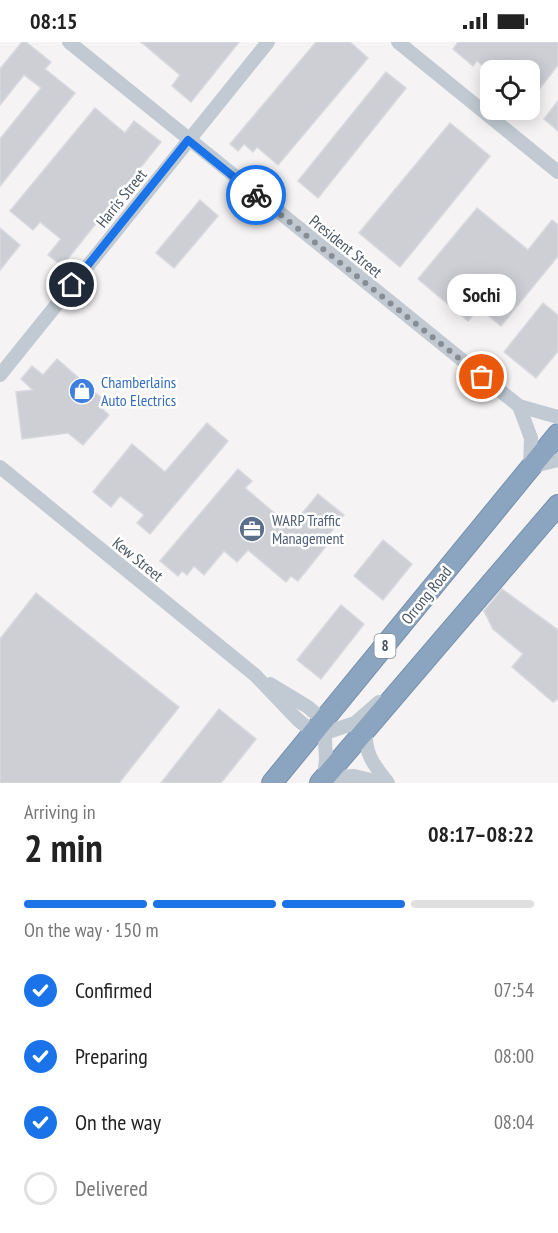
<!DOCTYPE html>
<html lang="en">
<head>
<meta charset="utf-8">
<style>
	body { margin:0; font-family:"PT Sans Narrow",sans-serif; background:#f6f6f6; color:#222; height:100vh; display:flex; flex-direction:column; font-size:22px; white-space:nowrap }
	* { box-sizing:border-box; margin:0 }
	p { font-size:20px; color:#767676 }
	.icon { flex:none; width:33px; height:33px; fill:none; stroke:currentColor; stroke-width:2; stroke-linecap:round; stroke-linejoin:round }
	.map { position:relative; height:741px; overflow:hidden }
	.sheet { display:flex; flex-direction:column; background:#fff; flex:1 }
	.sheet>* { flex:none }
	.fabs { position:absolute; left:480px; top:18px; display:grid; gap:12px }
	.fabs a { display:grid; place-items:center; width:60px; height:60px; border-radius:12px; background:#fff; box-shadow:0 3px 15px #0003; font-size:30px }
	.pin { position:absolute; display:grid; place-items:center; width:51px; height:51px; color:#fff; margin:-26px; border:3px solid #fff; border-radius:50%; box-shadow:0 2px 6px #0007 }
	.courier { position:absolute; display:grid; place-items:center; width:60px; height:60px; margin:-30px; border:4px solid #1a73e8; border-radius:50%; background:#fff; color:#222; box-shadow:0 2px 8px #0007 }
	.bubble { position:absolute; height:42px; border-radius:18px; background:#fff; box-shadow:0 3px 15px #0003; font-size:20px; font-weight:700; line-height:42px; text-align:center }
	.summary em { font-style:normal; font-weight:700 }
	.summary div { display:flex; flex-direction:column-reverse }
	.summary { display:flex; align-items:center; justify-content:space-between; height:102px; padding:0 24px }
	h1 { font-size:39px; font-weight:700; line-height:45px }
	.bar { display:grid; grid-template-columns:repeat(4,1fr); gap:9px 6px; align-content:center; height:72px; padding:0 24px }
	.bar i { height:8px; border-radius:4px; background:#e0e0e0 }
	.bar .current { background:#1a73e8 }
	.bar p { grid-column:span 4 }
	ol { padding:0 24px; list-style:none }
	li { display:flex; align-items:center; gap:18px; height:66px }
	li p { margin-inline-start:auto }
	li .icon { padding:6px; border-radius:50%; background:#1a73e8; color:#fff; stroke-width:4 }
	li:last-child { color:#767676 }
	li i { width:33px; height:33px; border:3px solid #e0e0e0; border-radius:50% }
	.status { display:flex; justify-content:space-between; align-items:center; height:42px; padding:0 30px; background:#fff; direction:ltr }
	.status svg { height:16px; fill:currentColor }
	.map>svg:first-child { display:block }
	.building { fill:#cdcfd5; stroke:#d7d9de; stroke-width:1.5 }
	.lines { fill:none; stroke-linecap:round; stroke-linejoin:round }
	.highway-casing { stroke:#7690ad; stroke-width:22 }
	.minor { stroke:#c1cad2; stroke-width:14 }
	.highway { stroke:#8ba5c1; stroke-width:20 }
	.done { stroke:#868d94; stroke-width:6; stroke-dasharray:0 10.8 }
	.route { stroke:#1a73e8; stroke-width:8 }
	.labels { text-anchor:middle; stroke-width:5; stroke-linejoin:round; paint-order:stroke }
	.shield { fill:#fff; stroke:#808990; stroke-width:1.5 }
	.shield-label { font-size:15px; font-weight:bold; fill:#4a5661 }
	.street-label { font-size:16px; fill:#4a5661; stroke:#fff }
	.shop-label { font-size:16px; fill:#366cbe; stroke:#fff; text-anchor:start }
	.service-label { font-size:16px; fill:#4e5e75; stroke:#fff; text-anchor:start }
</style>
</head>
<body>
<div class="status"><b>08:15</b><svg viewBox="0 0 49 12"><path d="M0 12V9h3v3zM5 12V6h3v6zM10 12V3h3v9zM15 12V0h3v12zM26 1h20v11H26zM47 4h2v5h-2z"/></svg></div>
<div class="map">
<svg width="558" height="741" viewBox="0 0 558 741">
	<rect width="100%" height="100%" fill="#f5f3f3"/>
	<!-- building -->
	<g class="building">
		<path d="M 22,0 L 26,0 L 51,20 L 45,27 L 75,51 L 0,144 L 0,97 L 41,46 L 24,33 L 0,63 L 0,27 Z"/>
		<path d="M 141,0 L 239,0 L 191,60 L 172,44 L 180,33 Z"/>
		<path d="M 316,0 L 350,0 L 368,16 L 278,123 L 257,105 L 253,110 L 244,102 L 238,109 L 230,102 Z"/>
		<path d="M 458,0 L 558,0 L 558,23 L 530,59 L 530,28 L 488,28 L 477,19 L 473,24 L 453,7 Z"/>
		<path d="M 386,30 L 406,46 L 318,156 L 298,139 Z"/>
		<path d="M 558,59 L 558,89 L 544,77 Z"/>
		<path d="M 95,66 L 125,91 L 134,79 L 161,100 L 62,224 L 48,213 L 61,197 L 40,180 L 33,188 L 10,169 Z"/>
		<path d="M 450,81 L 490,114 L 400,225 L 359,191 Z"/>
		<path d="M 200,158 L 218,174 L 174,226 L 156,211 Z"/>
		<path d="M 477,166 L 528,208 L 552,178 L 558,183 L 558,214 L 501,284 L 479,266 L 468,279 L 418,237 Z"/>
		<path d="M 0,186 L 20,203 L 0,228 Z"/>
		<path d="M 543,261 L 558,273 L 558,309 L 536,336 L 504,310 Z"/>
		<path d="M 57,317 L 105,359 L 100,365 L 109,373 L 83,403 L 68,391 L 22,397 L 16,350 L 33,348 L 21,337 L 32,324 L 43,333 Z"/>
		<path d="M 207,381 L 228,399 L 150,492 L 137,481 L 144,473 L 128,460 L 120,454 L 111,465 L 93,450 L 132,402 L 165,430 Z"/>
		<path d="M 238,427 L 252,439 L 245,446 L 291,485 L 318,452 L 344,473 L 323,500 L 327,503 L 298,539 L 291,534 L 286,540 L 248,508 L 237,520 L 224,509 L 204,533 L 194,524 L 187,533 L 182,529 L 178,534 L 160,519 Z"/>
		<path d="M 383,498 L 412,522 L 383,558 L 354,534 Z"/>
		<path d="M 502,547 L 558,588 L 558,657 L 553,660 L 512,625 L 523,612 L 493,587 L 484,569 Z"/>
		<path d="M 36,551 L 179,665 L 119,741 L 0,741 L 0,597 Z"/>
		<path d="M 341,563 L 364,582 L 321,637 L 297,618 Z"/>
		<path d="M 219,667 L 256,697 L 221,741 L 161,741 Z"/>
	</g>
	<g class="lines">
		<!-- highway casing -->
		<g class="highway-casing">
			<g id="highway">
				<path d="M 272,741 L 558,392"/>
				<path d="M 320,741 L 558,463"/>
			</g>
		</g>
		<!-- minor -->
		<g class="minor">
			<path d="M 69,0 L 519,364 L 531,396 L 530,425 L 558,418"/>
			<path d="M 398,0 L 558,130"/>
			<path d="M 0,333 L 268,0"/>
			<path d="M 519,364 L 558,375"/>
			<path d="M 0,425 L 255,633 L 297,677 L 314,691 L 325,691 L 355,681 L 379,660"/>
			<path d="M 270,642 L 308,665 L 324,679 L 326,717 L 324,736 L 354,734 L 383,741"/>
			<path d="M 366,686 C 364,711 373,722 388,741"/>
		</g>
		<!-- highway -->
		<use href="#highway" class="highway"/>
	</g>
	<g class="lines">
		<!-- done -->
		<path class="done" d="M 256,153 L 482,335"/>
		<!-- route -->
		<path class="route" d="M 72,243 L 188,98 L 256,153"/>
	</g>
	<!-- icons -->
	<defs>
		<g id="shop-disc" transform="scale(1.35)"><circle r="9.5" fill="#3f7fe0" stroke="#fff"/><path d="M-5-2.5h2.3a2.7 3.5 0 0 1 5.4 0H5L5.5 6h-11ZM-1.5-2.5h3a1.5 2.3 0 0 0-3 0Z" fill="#fff"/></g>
		<g id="office-disc" transform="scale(1.35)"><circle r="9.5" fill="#5c6f8a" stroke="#fff"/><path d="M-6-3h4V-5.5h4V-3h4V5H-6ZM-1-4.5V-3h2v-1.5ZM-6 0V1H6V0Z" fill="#fff"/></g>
	</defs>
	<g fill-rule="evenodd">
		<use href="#shop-disc" x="82" y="349"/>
		<use href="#office-disc" x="252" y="487"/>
	</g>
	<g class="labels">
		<!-- shield labels -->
		<rect class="shield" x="374.5" y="592" width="21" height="24" rx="4.5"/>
		<g class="shield-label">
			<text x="385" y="609">8</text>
		</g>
		<!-- street labels -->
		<g class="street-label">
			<text transform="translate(121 156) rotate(-51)" y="6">Harris Street</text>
			<text transform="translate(346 204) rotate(39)" y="6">President Street</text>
			<text transform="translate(138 517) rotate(39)" y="6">Kew Street</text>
			<text transform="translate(426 553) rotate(-51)" y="6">Orrong Road</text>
		</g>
		<!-- shop labels -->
		<g class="shop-label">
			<text x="101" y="346">Chamberlains<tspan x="101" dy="18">Auto Electrics</tspan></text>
		</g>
		<!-- service labels -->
		<g class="service-label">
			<text x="272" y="484">WARP Traffic<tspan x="272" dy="18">Management</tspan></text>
		</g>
	</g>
</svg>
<div class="fabs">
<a><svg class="icon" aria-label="locate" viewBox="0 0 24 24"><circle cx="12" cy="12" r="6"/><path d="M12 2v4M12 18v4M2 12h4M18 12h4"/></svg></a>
</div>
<div class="pin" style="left:482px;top:335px;background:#ea580c"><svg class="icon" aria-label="bag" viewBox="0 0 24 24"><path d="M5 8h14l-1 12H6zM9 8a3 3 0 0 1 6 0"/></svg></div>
<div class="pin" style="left:72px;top:243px;background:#1f2937"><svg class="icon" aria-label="home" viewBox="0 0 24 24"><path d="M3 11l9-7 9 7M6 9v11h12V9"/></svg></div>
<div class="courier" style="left:256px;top:153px"><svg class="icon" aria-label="bike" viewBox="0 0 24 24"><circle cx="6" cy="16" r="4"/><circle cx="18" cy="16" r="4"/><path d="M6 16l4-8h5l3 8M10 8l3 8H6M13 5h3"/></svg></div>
<div class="bubble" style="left:447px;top:232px;width:69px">Sochi</div>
</div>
<section class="sheet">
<div class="summary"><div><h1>2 min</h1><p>Arriving in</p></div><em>08:17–08:22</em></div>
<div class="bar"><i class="current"></i><i class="current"></i><i class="current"></i><i></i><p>On the way · 150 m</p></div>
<ol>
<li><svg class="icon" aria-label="check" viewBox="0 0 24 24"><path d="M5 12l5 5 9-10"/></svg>Confirmed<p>07:54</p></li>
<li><svg class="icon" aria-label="check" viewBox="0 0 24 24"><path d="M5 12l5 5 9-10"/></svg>Preparing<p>08:00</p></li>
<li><svg class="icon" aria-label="check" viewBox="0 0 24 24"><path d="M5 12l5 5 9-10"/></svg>On the way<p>08:04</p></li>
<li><i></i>Delivered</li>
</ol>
</section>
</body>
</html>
